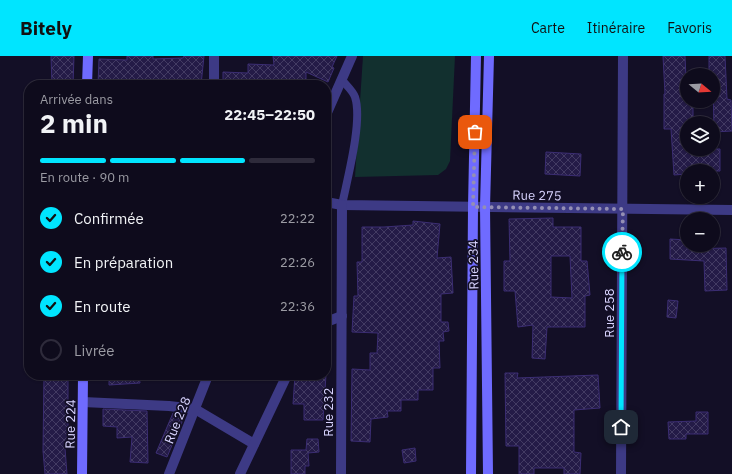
<!DOCTYPE html>
<html lang="fr">
<head>
<meta charset="utf-8">
<style>
	body { margin:0; font-family:"IBM Plex Sans",sans-serif; background:#171425; color:#f1f3f6; height:100vh; display:flex; flex-direction:column; font-size:15px; white-space:nowrap }
	* { box-sizing:border-box; margin:0 }
	p { font-size:13px; color:#9b9ba3 }
	.icon { flex:none; width:22px; height:22px; fill:none; stroke:currentColor; stroke-width:2; stroke-linecap:round; stroke-linejoin:round }
	.map { position:relative; flex:1; overflow:hidden }
	.sheet { position:absolute; left:24px; top:24px; width:307px; height:300px; display:flex; flex-direction:column; background:#0e0b1c; border-radius:16px; box-shadow:0 1px 3px #0004,0 0 0 1px #2e2b3b }
	.sheet>* { flex:none }
	.needle { width:26px; rotate:108deg }
	.tools { position:absolute; left:680px; top:12px; display:grid; gap:8px }
	.tools a { display:grid; place-items:center; width:40px; height:40px; border-radius:50%; background:#0e0b1c; box-shadow:0 1px 3px #0004,0 0 0 1px #2e2b3b; font-size:20px }
	.pin { position:absolute; display:grid; place-items:center; width:34px; height:34px; color:#fff; margin:-17px; border-radius:8px; box-shadow:0 2px 6px #0006 }
	.courier { position:absolute; display:grid; place-items:center; width:40px; height:40px; margin:-20px; border:3px solid #00e5ff; border-radius:50%; background:#fff; color:#222; box-shadow:0 1px 5px #0007 }
	.head em { font-style:normal; font-weight:800 }
	.head div { display:flex; flex-direction:column-reverse }
	.head { display:flex; align-items:center; justify-content:space-between; height:68px; padding:0 16px }
	h1 { font-size:26px; font-weight:800; line-height:30px }
	.bar { display:grid; grid-template-columns:repeat(4,1fr); gap:6px 4px; align-content:center; height:48px; padding:0 16px }
	.bar i { height:5px; border-radius:3px; background:#2e2b3b }
	.bar .selected { background:#00e5ff }
	.bar p { grid-column:span 4 }
	ol { padding:0 16px; list-style:none }
	li { display:flex; align-items:center; gap:12px; height:44px }
	li p { margin-inline-start:auto }
	li .icon { padding:4px; border-radius:50%; background:#00e5ff; color:#111; stroke-width:4 }
	li:last-child { color:#9b9ba3 }
	li i { width:22px; height:22px; border:2px solid #2e2b3b; border-radius:50% }
	header { display:flex; align-items:center; gap:24px; box-sizing:border-box; height:56px; padding:0 20px; background:#00e5ff; color:#111 }
	header strong { font-size:19px }
	nav { display:flex; gap:22px; margin-inline-start:auto; font-size:14px }
	.map>svg:first-child { display:block }
	.park { fill:#12302f }
	.building { fill:url(#building-cross-hatch); stroke:#3b2d73; fill-rule:evenodd }
	.lines { fill:none; stroke-linecap:round; stroke-linejoin:round }
	.lane { stroke:#3d3a85; stroke-width:8 }
	.street { stroke:#3d3a85; stroke-width:10 }
	.secondary { stroke:#6f6bff; stroke-width:10 }
	.done { stroke:#948fb3; stroke-width:4; stroke-dasharray:0 7.2 }
	.route { stroke:#00e5ff; stroke-width:5 }
	.labels { text-anchor:middle; stroke-width:3.5; stroke-linejoin:round; paint-order:stroke }
	.street-label { font-size:13px; fill:#d9d4ff; stroke:#130f26 }
</style>
</head>
<body>
<header>
<strong>Bitely</strong>
<nav><a>Carte</a><a>Itinéraire</a><a>Favoris</a></nav>
</header>
<div class="map">
<svg width="732" height="418" viewBox="0 0 732 418">
	<defs>
		<pattern id="building-cross-hatch" width="8" height="8" patternUnits="userSpaceOnUse"><rect width="8" height="8" fill="#241b47"/><path d="M0 0l8 8M0 8l8-8" fill="none" stroke="#433b63"/></pattern>
	</defs>
	<rect width="100%" height="100%" fill="#130f26"/>
	<!-- park -->
	<path class="park" d="M 363,0 L 455,0 L 450,105 L 446,113 L 438,119 L 355,121 Z"/>
	<!-- building -->
	<g class="building">
		<path d="M 51,0 L 74,0 L 73,29 L 52,29 Z"/>
		<path d="M 127,0 L 153,0 L 153,3 L 183,2 L 184,0 L 204,0 L 201,29 L 98,29 L 99,3 L 127,4 Z"/>
		<path d="M 273,0 L 337,0 L 332,11 L 334,12 L 328,26 L 306,16 L 306,29 L 290,29 L 290,28 L 268,29 L 223,28 L 223,16 L 248,17 L 248,8 L 274,9 Z"/>
		<path d="M 663,0 L 685,0 L 687,45 L 693,45 L 693,67 L 687,67 L 687,72 L 685,72 L 686,93 L 720,93 L 720,115 L 687,115 L 687,118 L 674,119 L 671,73 L 664,73 L 664,38 L 665,38 Z"/>
		<path d="M 709,0 L 725,0 L 727,43 L 731,44 L 732,75 L 714,76 L 713,19 L 709,19 Z"/>
		<path d="M 546,96 L 581,98 L 580,120 L 545,118 Z"/>
		<path d="M 553,162 L 553,171 L 581,171 L 581,205 L 587,205 L 590,239 L 585,240 L 585,271 L 547,271 L 545,303 L 532,302 L 533,269 L 518,271 L 515,235 L 504,235 L 504,205 L 510,205 L 509,163 ZM 551,200 L 570,200 L 572,242 L 551,241 Z"/>
		<path d="M 413,165 L 440,168 L 437,202 L 451,201 L 453,237 L 441,238 L 441,266 L 448,266 L 449,275 L 443,276 L 444,285 L 439,285 L 440,312 L 433,312 L 433,334 L 418,334 L 418,344 L 401,344 L 401,355 L 387,355 L 388,361 L 371,363 L 370,386 L 351,385 L 352,313 L 370,314 L 370,297 L 377,297 L 378,277 L 352,276 L 354,240 L 358,240 L 357,206 L 362,206 L 362,171 L 384,171 L 413,169 Z"/>
		<path d="M 670,183 L 687,184 L 687,193 L 726,192 L 727,234 L 705,235 L 704,205 L 670,203 Z"/>
		<path d="M 668,244 L 678,245 L 676,262 L 667,261 Z"/>
		<path d="M 505,317 L 518,317 L 517,322 L 598,319 L 600,352 L 574,354 L 574,396 L 581,397 L 580,418 L 564,418 L 564,412 L 534,412 L 534,418 L 519,418 L 519,390 L 506,390 Z"/>
		<path d="M 44,319 L 68,319 L 68,392 L 65,392 L 67,418 L 45,418 L 43,395 Z"/>
		<path d="M 109,319 L 139,319 L 140,327 L 109,329 Z"/>
		<path d="M 295,319 L 326,319 L 323,364 L 304,364 L 304,348 L 293,348 Z"/>
		<path d="M 103,353 L 147,355 L 148,407 L 130,406 L 132,381 L 117,382 L 117,371 L 103,370 Z"/>
		<path d="M 696,356 L 708,356 L 708,378 L 686,378 L 686,383 L 669,383 L 668,366 L 696,365 Z"/>
		<path d="M 173,357 L 185,359 L 167,401 L 156,397 Z"/>
		<path d="M 307,383 L 318,383 L 319,396 L 308,397 L 309,410 L 305,410 L 305,418 L 291,418 L 291,394 L 306,394 Z"/>
		<path d="M 415,392 L 416,405 L 404,407 L 402,394 Z"/>
	</g>
	<g class="lines">
		<!-- lane -->
		<path class="lane" d="M 342,24 C 346,29 353,35 355,41 C 363,65 347,124 342,149"/>
		<!-- street -->
		<g class="street">
			<path d="M 214,29 L 214,0"/>
			<path d="M 326,59 L 352,0"/>
			<path d="M 326,146 L 342,149 L 732,154"/>
			<path d="M 326,266 L 342,260"/>
			<path d="M 83,346 L 169,350 L 195,353 L 254,388"/>
			<path d="M 169,418 L 207,322 L 207,319"/>
			<path d="M 240,418 L 287,319"/>
			<path d="M 341,418 L 342,149"/>
			<path d="M 621,418 L 623,0"/>
		</g>
		<!-- secondary -->
		<g class="secondary">
			<path d="M 87,29 L 88,0"/>
			<path d="M 82,418 L 83,319"/>
			<path d="M 471,418 L 473,151 L 476,0"/>
			<path d="M 488,418 L 485,151 L 489,0"/>
		</g>
	</g>
	<g class="lines">
		<!-- done -->
		<path class="done" d="M 475,76 L 473,151 L 623,153 L 622,196"/>
		<!-- route -->
		<path class="route" d="M 621,371 L 622,196"/>
	</g>
	<g class="labels">
		<!-- street labels -->
		<g class="street-label">
			<text transform="translate(537 139) rotate(1)" y="5">Rue 275</text>
			<text transform="translate(473 209) rotate(-91)" y="5">Rue 234</text>
			<text transform="translate(609 257) rotate(-90)" y="5">Rue 258</text>
			<text transform="translate(328 356) rotate(-90)" y="5">Rue 232</text>
			<text transform="translate(177 364) rotate(-68)" y="5">Rue 228</text>
			<text transform="translate(70 368) rotate(-89)" y="5">Rue 224</text>
		</g>
	</g>
</svg>
<div class="tools">
<a><svg class="needle" viewBox="-14 -14 28 28"><path d="M0-13l5 13h-10z" fill="#e53935"/><path d="M0 13l5-13h-10z" fill="#9b9ba3"/></svg></a>
<a><svg class="icon" aria-label="layers" viewBox="0 0 24 24"><path d="M12 4l9 5-9 5-9-5zM3 14l9 5 9-5"/></svg></a>
<a>+</a>
<a>−</a>
</div>
<div class="pin" style="left:475px;top:76px;background:#ea580c"><svg class="icon" aria-label="bag" viewBox="0 0 24 24"><path d="M5 8h14l-1 12H6zM9 8a3 3 0 0 1 6 0"/></svg></div>
<div class="pin" style="left:621px;top:371px;background:#1f2937"><svg class="icon" aria-label="home" viewBox="0 0 24 24"><path d="M3 11l9-7 9 7M6 9v11h12V9"/></svg></div>
<div class="courier" style="left:622px;top:196px"><svg class="icon" aria-label="bike" viewBox="0 0 24 24"><circle cx="6" cy="16" r="4"/><circle cx="18" cy="16" r="4"/><path d="M6 16l4-8h5l3 8M10 8l3 8H6M13 5h3"/></svg></div>
<section class="sheet">
<div class="head"><div><h1>2 min</h1><p>Arrivée dans</p></div><em>22:45–22:50</em></div>
<div class="bar"><i class="selected"></i><i class="selected"></i><i class="selected"></i><i></i><p>En route · 90 m</p></div>
<ol>
<li><svg class="icon" aria-label="check" viewBox="0 0 24 24"><path d="M5 12l5 5 9-10"/></svg>Confirmée<p>22:22</p></li>
<li><svg class="icon" aria-label="check" viewBox="0 0 24 24"><path d="M5 12l5 5 9-10"/></svg>En préparation<p>22:26</p></li>
<li><svg class="icon" aria-label="check" viewBox="0 0 24 24"><path d="M5 12l5 5 9-10"/></svg>En route<p>22:36</p></li>
<li><i></i>Livrée</li>
</ol>
</section>
</div>
</body>
</html>
